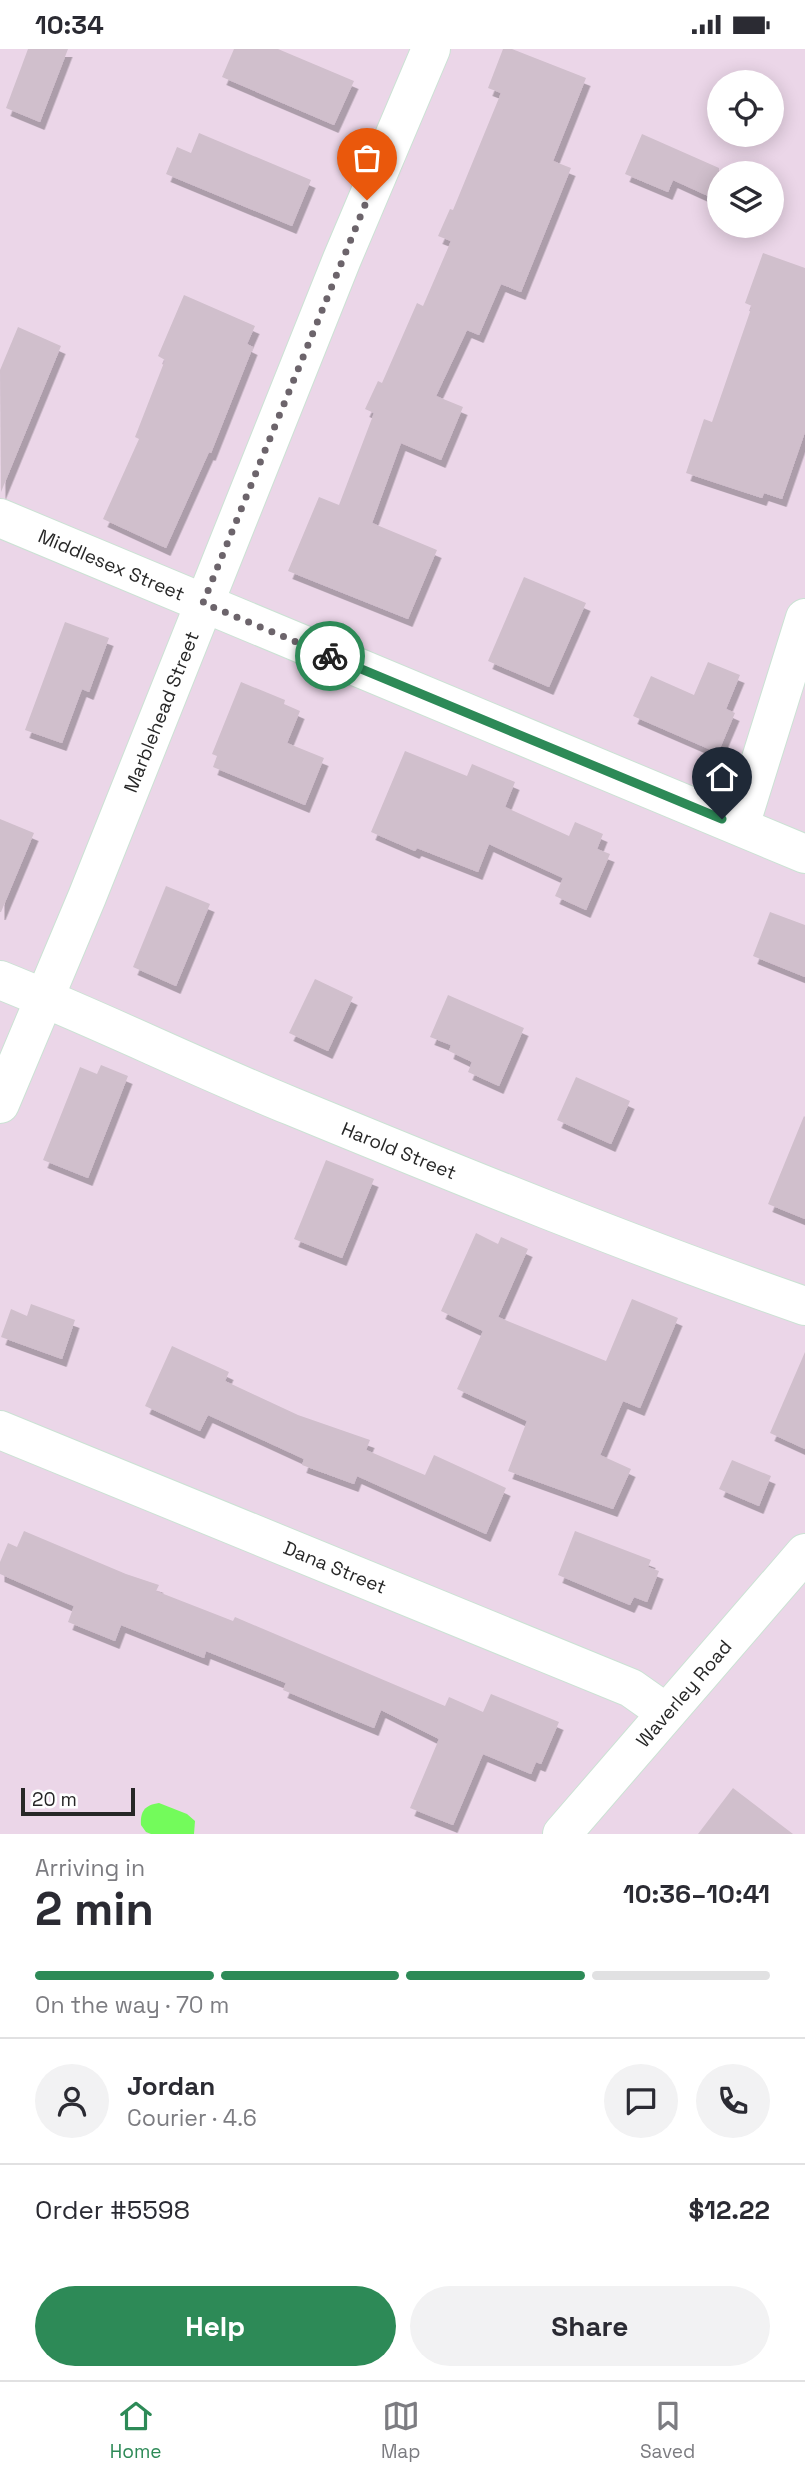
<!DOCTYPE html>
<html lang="en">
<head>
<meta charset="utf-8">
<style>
	body { margin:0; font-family:"Space Grotesk",sans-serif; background:#f2f2f3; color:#2b2b33; height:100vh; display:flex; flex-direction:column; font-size:26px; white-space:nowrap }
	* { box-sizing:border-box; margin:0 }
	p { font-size:23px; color:#7c7c81 }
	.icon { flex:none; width:38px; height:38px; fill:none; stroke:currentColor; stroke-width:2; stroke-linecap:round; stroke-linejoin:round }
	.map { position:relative; height:1785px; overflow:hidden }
	.side { display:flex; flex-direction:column; background:#fff; flex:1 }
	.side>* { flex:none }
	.buttons { position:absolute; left:707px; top:21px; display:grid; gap:14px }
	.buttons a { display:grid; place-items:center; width:77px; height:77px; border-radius:50%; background:#fff; box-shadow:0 4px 18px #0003; font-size:35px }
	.scale { position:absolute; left:21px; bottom:18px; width:114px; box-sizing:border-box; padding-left:7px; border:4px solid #272727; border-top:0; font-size:19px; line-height:24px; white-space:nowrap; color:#272727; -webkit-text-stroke:5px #fff; paint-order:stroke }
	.pin { position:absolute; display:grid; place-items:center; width:60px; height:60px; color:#fff; margin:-72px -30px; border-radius:50% 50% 50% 0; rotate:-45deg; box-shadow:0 0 7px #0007 }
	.pin .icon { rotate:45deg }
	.courier { position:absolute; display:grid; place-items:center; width:70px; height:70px; margin:-35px; border:5px solid #2d8a57; border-radius:50%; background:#fff; color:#222; box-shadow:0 2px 9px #0007 }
	.head em { font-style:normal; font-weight:700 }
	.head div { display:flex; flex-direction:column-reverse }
	.head { display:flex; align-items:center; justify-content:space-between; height:119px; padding:0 35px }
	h1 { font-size:46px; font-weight:700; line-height:52px }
	.bar { display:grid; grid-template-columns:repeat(4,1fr); gap:10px 7px; align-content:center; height:84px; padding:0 35px }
	.bar i { height:9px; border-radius:5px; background:#e1e1e2 }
	.bar .on { background:#2d8a57 }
	.bar p { grid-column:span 4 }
	.line { display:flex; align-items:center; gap:18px; padding:0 35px; border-top:2px solid #e1e1e2 }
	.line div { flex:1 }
	.round { display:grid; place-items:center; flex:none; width:74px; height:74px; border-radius:37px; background:#f2f2f3 }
	.cta { display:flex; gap:14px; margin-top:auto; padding:14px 35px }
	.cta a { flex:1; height:80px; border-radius:42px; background:#2d8a57; color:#fff; font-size:28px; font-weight:700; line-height:80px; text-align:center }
	.cta a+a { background:#f2f2f3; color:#2b2b33 }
	.status { display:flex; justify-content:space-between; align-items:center; height:49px; padding:0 35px; background:#fff; direction:ltr }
	.status svg { height:19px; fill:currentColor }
	.dock { display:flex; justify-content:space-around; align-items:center; height:98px; border-top:2px solid #e1e1e2; background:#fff; font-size:19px; color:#7c7c81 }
	.dock a { display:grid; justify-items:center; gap:4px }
	.dock .on { color:#2d8a57 }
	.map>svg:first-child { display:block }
	.water { fill:#73fb5b }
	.building { fill:#d0bfcc; filter:url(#shadow) }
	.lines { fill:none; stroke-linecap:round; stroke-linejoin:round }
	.minor-casing { stroke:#cbe2d4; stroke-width:40 }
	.tertiary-casing { stroke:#cbe2d4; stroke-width:40 }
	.minor { stroke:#fff; stroke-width:38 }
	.tertiary { stroke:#fff; stroke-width:38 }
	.done { stroke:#6c646b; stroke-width:7; stroke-dasharray:0 12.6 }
	.route { stroke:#2d8a57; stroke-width:9 }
	.labels { text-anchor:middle; stroke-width:6; stroke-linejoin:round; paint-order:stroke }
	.street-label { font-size:19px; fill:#272727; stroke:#fff }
</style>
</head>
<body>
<div class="status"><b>10:34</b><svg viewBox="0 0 49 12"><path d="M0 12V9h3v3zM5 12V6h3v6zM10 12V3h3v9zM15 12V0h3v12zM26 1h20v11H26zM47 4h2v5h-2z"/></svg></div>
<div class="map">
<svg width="805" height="1785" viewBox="0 0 805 1785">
	<defs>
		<filter id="shadow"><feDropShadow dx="4.5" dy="8" stdDeviation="0" flood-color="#0004"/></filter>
	</defs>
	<rect width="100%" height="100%" fill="#ebd6e8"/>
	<!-- water -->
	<path class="water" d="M 159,1754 L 187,1765 L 195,1772 L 194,1785 L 151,1785 L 146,1783 L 141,1776 C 140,1762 145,1756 159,1754 Z"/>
	<!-- building -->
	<g class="building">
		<path d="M 28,0 L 68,0 L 40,73 L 6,59 Z"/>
		<path d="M 234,0 L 278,0 L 354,32 L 334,76 L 222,28 Z"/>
		<path d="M 503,0 L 512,0 L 586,29 L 553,112 L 571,119 L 521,243 L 501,235 L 479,286 L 467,281 L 436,347 L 463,358 L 441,411 L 401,394 L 372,474 L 437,501 L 408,570 L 288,522 L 319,448 L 339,456 L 374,364 L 365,360 L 378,332 L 382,334 L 417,254 L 423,257 L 451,192 L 438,187 L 450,160 L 453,161 L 501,44 L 488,39 Z"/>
		<path d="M 199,84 L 311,131 L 292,177 L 166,125 L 177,98 L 191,104 Z"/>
		<path d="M 642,85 L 719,119 L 719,152 L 673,131 L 668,143 L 625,125 Z"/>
		<path d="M 763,204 L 805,219 L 805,383 L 782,450 L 764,444 L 762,449 L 686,424 L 704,370 L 712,373 L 752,257 L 745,254 Z"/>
		<path d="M 184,246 L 255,277 L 247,295 L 253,298 L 211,404 L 209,403 L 166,499 L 103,470 L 139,390 L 135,388 L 165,311 L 158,307 Z"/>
		<path d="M 18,278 L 61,297 L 1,443 L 0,321 Z"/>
		<path d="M 524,528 L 586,554 L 549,638 L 488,612 Z"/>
		<path d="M 65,573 L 109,589 L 89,643 L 82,640 L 62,694 L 25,681 Z"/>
		<path d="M 708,613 L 740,626 L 726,660 L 735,664 L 718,704 L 633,667 L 651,627 L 694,646 Z"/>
		<path d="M 241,633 L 285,651 L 284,655 L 300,662 L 287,694 L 324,709 L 305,756 L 213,718 L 217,707 L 212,705 Z"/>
		<path d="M 405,702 L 467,727 L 472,715 L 515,733 L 505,758 L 569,787 L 575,773 L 603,785 L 597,800 L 610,805 L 586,861 L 555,847 L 563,829 L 489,795 L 478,823 L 417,799 L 415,802 L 371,783 Z"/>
		<path d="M 0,770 L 34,784 L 1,863 L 0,863 Z"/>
		<path d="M 166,837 L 210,855 L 176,937 L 133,918 Z"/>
		<path d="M 770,863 L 805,876 L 805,928 L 753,907 Z"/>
		<path d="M 315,930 L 353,948 L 328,1002 L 289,984 Z"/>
		<path d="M 448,946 L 524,979 L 499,1037 L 468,1023 L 472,1013 L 449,1002 L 451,996 L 430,988 Z"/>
		<path d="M 101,1016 L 128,1027 L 88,1129 L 43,1111 L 80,1018 L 97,1025 Z"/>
		<path d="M 576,1028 L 630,1052 L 611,1095 L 557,1071 Z"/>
		<path d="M 804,1067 L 805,1068 L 805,1170 L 768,1155 Z"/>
		<path d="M 326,1111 L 374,1130 L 342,1209 L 294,1190 Z"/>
		<path d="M 476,1184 L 498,1195 L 501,1188 L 528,1200 L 498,1268 L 606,1312 L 632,1250 L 678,1269 L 640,1359 L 623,1352 L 600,1406 L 631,1420 L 613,1460 L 508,1422 L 527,1372 L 457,1340 L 483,1282 L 441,1262 Z"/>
		<path d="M 31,1255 L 75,1271 L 62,1310 L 1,1288 L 11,1260 L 27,1267 Z"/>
		<path d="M 172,1297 L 229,1323 L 225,1332 L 298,1366 L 370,1391 L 366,1401 L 425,1426 L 434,1406 L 506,1439 L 486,1485 L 357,1427 L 354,1435 L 302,1416 L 304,1410 L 208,1366 L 200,1382 L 145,1357 Z"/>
		<path d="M 805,1303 L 805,1400 L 770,1384 Z"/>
		<path d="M 732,1411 L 771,1427 L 759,1457 L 719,1440 Z"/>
		<path d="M 24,1482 L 126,1525 L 159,1536 L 156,1542 L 233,1572 L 235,1568 L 445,1657 L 449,1648 L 483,1663 L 491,1645 L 559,1673 L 541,1715 L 536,1713 L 531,1725 L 483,1705 L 453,1776 L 410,1759 L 439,1690 L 381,1661 L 374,1679 L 283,1641 L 286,1634 L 206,1602 L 204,1609 L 121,1576 L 115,1592 L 68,1573 L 74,1557 L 0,1525 L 0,1513 L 8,1494 L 17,1498 Z"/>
		<path d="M 575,1482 L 651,1511 L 648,1518 L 659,1522 L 647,1553 L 634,1548 L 630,1556 L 558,1526 Z"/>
		<path d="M 733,1739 L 793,1785 L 698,1785 Z"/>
	</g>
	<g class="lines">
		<!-- minor casing -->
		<g class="minor-casing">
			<g id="minor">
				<path id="s1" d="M 0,469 L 805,805"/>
				<path d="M 740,777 L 805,569"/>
				<path id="s2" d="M 0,931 C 98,970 193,1017 291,1057 C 461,1127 632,1197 805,1257"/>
				<path id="s3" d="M 0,1055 L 87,848 L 342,210 L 431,0"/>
				<path id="s4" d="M 0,1381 L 631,1639 L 665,1663"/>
			</g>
		</g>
		<!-- tertiary casing -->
		<g class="tertiary-casing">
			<g id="tertiary">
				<path id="s5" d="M 562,1785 L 805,1504"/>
			</g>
		</g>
		<!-- minor -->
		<use href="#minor" class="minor"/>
		<!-- tertiary -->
		<use href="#tertiary" class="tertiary"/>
	</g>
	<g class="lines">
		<!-- done -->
		<path class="done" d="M 330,607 L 203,554 L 367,151"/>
		<!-- route -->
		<path class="route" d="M 330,607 L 722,770"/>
	</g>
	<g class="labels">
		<!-- street labels -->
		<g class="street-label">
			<text dy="7" stroke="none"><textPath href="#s1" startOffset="121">Middlesex Street</textPath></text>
			<text dy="7" stroke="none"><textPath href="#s3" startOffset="424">Marblehead Street</textPath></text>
			<text dy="7" stroke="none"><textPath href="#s2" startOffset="434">Harold Street</textPath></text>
			<text dy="7" stroke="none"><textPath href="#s4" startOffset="362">Dana Street</textPath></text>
			<text dy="7" stroke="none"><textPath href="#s5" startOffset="186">Waverley Road</textPath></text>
		</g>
	</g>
</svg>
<div class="buttons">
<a><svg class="icon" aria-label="locate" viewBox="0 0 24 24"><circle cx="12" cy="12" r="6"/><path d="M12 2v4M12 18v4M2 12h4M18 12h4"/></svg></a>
<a><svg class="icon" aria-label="layers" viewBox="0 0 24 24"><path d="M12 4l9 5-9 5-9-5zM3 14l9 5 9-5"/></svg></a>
</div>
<div class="scale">20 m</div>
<div class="pin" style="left:367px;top:151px;background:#ea580c"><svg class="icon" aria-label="bag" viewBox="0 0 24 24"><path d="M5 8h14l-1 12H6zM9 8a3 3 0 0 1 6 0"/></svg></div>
<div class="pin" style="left:722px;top:770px;background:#1f2937"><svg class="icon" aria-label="home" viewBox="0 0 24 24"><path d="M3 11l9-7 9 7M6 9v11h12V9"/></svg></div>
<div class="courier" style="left:330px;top:607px"><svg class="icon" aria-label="bike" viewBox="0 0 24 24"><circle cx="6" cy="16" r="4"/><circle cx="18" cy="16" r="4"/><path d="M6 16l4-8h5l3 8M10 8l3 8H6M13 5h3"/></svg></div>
</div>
<section class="side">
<div class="head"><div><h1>2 min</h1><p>Arriving in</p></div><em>10:36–10:41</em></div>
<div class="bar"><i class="on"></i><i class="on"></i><i class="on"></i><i></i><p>On the way · 70 m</p></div>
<div class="line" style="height:126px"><a class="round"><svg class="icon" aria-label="person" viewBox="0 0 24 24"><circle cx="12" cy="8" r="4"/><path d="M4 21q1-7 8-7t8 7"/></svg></a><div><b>Jordan</b><p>Courier · 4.6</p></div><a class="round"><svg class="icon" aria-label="chat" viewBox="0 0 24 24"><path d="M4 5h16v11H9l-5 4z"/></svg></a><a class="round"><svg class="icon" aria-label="phone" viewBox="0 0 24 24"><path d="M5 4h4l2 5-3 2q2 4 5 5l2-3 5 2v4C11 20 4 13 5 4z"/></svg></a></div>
<div class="line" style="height:91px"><div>Order #5598</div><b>$12.22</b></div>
<div class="cta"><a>Help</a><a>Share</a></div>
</section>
<nav class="dock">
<a class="on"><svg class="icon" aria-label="home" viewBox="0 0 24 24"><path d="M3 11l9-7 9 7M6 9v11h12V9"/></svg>Home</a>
<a><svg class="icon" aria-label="map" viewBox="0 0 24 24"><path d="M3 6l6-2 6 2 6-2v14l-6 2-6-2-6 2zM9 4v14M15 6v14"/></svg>Map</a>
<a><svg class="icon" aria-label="saved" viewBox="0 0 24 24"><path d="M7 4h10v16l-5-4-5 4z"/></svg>Saved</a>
</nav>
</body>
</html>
